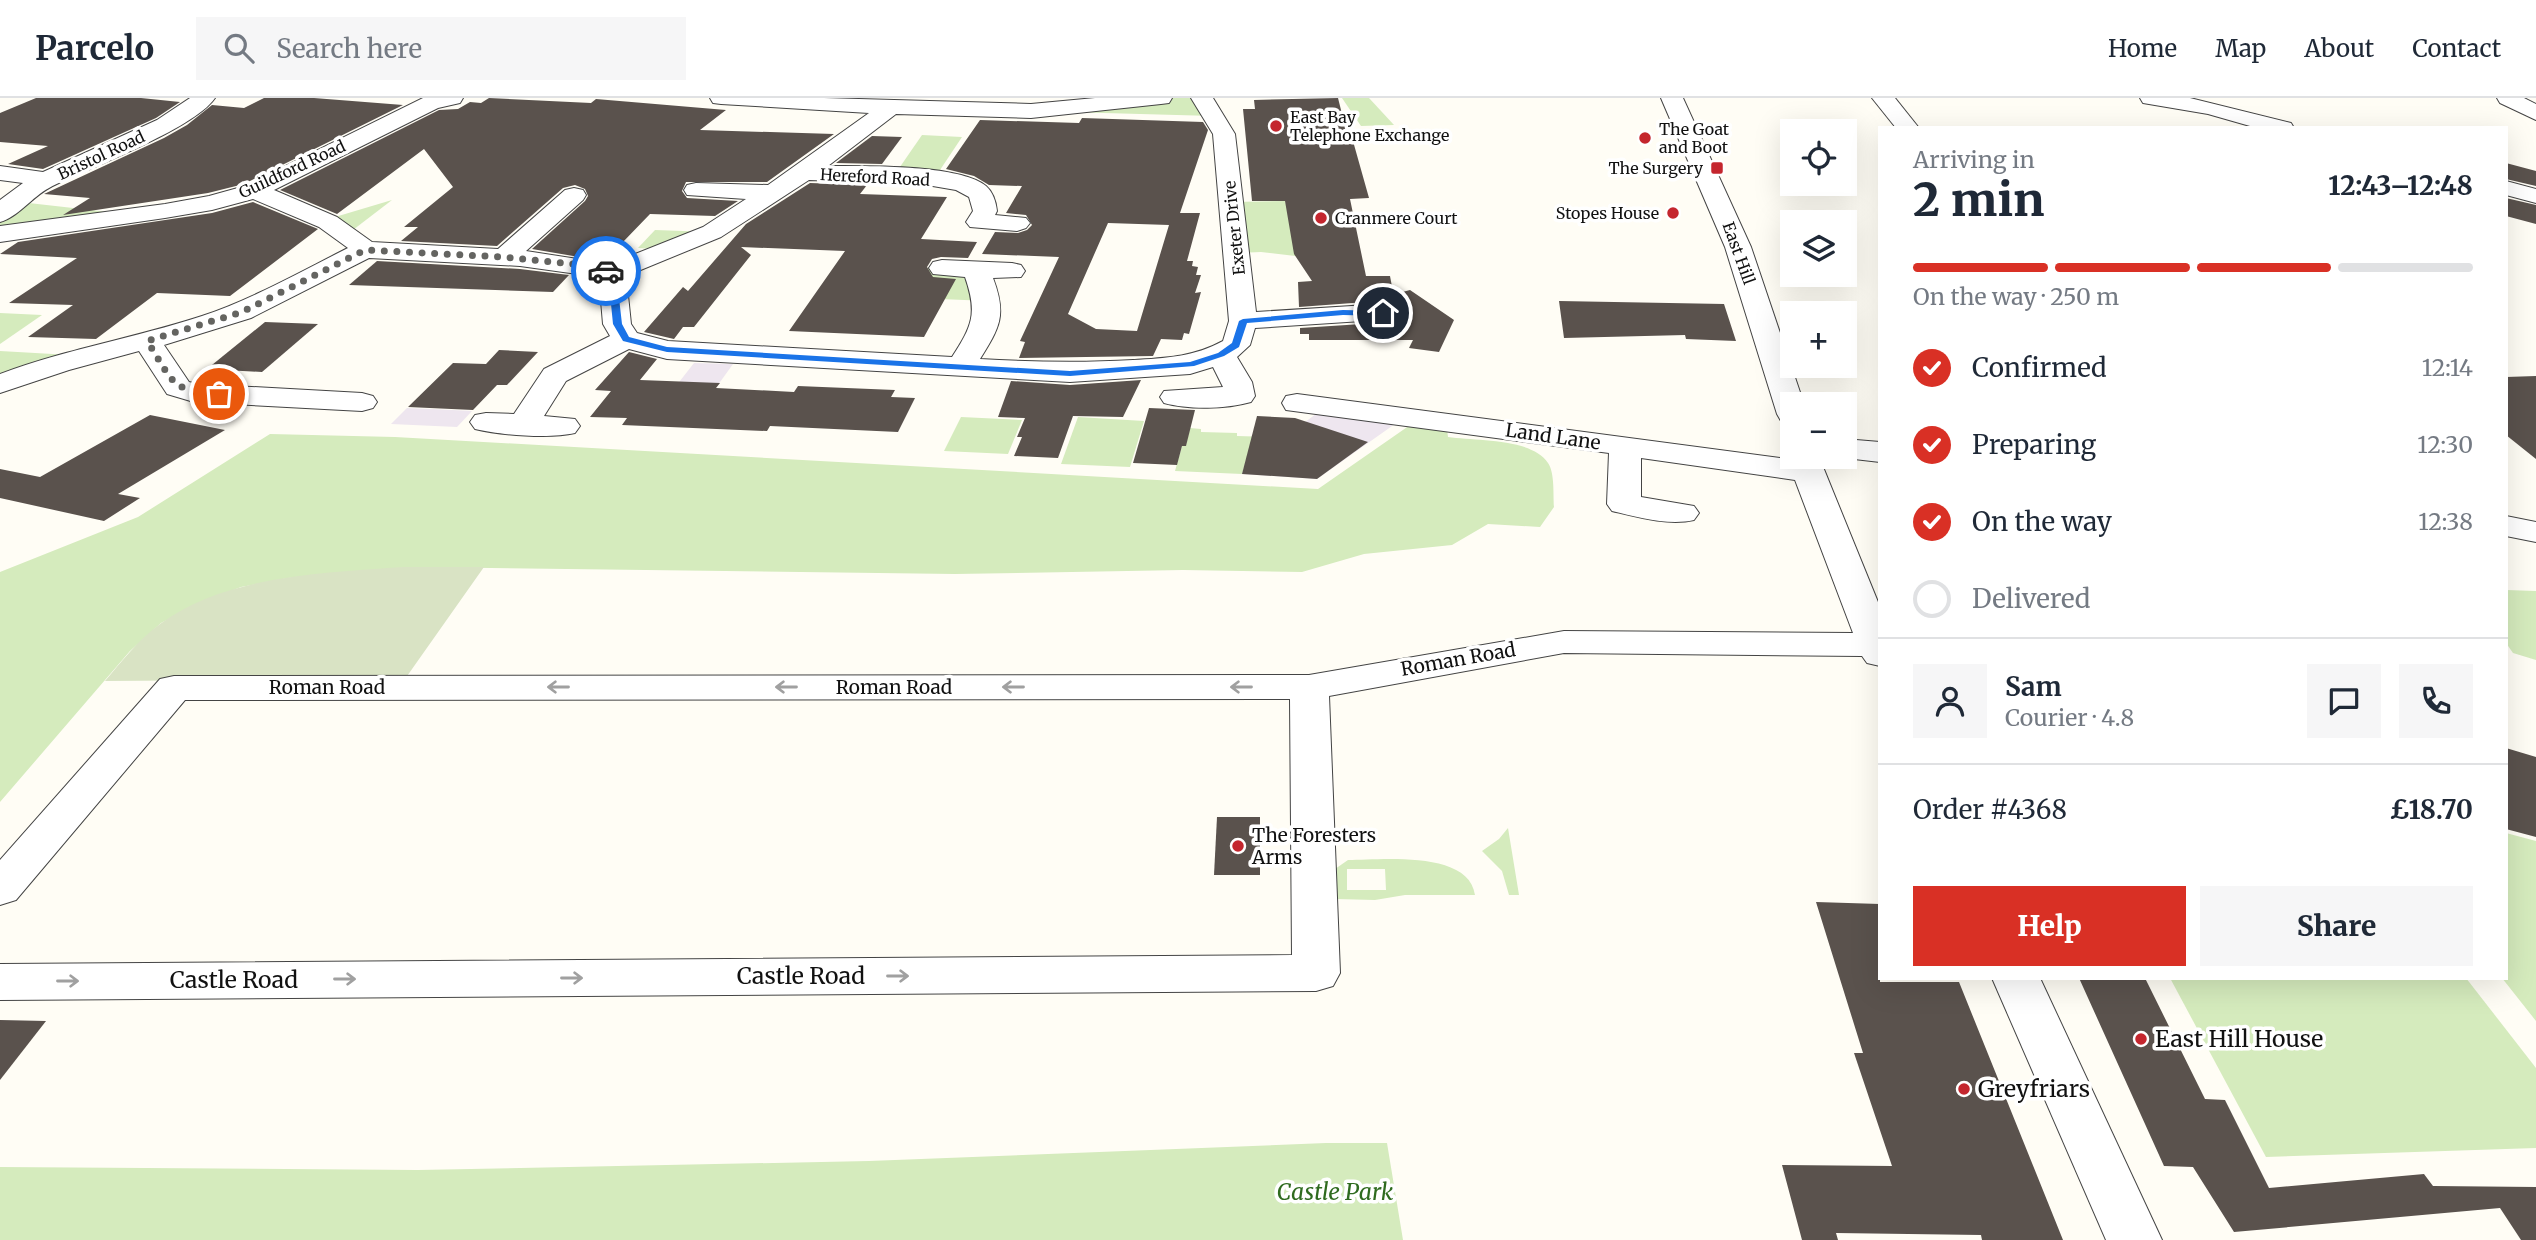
<!DOCTYPE html>
<html lang="en">
<head>
<meta charset="utf-8">
<style>
	body { margin:0; font-family:Merriweather,serif; background:#f6f6f7; color:#1f2937; height:100vh; display:flex; flex-direction:column; font-size:26px; white-space:nowrap }
	* { box-sizing:border-box; margin:0 }
	p { font-size:23px; color:#747a83 }
	.icon { flex:none; width:38px; height:38px; fill:none; stroke:currentColor; stroke-width:2; stroke-linecap:round; stroke-linejoin:round }
	.map { position:relative; flex:1; overflow:hidden }
	.drawer { position:absolute; left:1878px; top:28px; width:630px; height:854px; display:flex; flex-direction:column; background:#fff; border-radius:0px; box-shadow:0 7px 28px #0002 }
	.drawer>* { flex:none }
	.buttons { position:absolute; left:1780px; top:21px; display:grid; gap:14px }
	.buttons a { display:grid; place-items:center; width:77px; height:77px; border-radius:0px; background:#fff; box-shadow:0 7px 28px #0002; font-size:35px }
	.pin { position:absolute; display:grid; place-items:center; width:60px; height:60px; color:#fff; margin:-30px; border:4px solid #fff; border-radius:50%; box-shadow:0 2px 7px #0007 }
	.courier { position:absolute; display:grid; place-items:center; width:70px; height:70px; margin:-35px; border:5px solid #1a73e8; border-radius:50%; background:#fff; color:#222; box-shadow:0 2px 9px #0007 }
	.headline em { font-style:normal; font-weight:800 }
	.headline div { display:flex; flex-direction:column-reverse }
	.headline { display:flex; align-items:center; justify-content:space-between; height:119px; padding:0 35px }
	h1 { font-size:46px; font-weight:800; line-height:52px }
	.bar { display:grid; grid-template-columns:repeat(4,1fr); gap:10px 7px; align-content:center; height:84px; padding:0 35px }
	.bar i { height:9px; border-radius:5px; background:#e0e1e3 }
	.bar .current { background:#d93025 }
	.bar p { grid-column:span 4 }
	.line { display:flex; align-items:center; gap:18px; padding:0 35px; border-top:2px solid #e0e1e3 }
	.line div { flex:1 }
	.round { display:grid; place-items:center; flex:none; width:74px; height:74px; border-radius:0px; background:#f6f6f7 }
	ol { padding:0 35px; list-style:none }
	li { display:flex; align-items:center; gap:21px; height:77px }
	li p { margin-inline-start:auto }
	li .icon { padding:7px; border-radius:50%; background:#d93025; color:#fff; stroke-width:4 }
	li:last-child { color:#747a83 }
	li i { width:38px; height:38px; border:4px solid #e0e1e3; border-radius:50% }
	.primary-button { display:flex; gap:14px; margin-top:auto; padding:14px 35px }
	.primary-button a { flex:1; height:80px; border-radius:0px; background:#d93025; color:#fff; font-size:28px; font-weight:800; line-height:80px; text-align:center }
	.primary-button a+a { background:#f6f6f7; color:#1f2937 }
	header { display:flex; align-items:center; gap:42px; box-sizing:border-box; height:98px; padding:0 35px; background:#fff; border-bottom:2px solid #e0e1e3 }
	header strong { font-size:33px }
	nav { display:flex; gap:38px; margin-inline-start:auto; font-size:24px }
	.search { width:490px; height:63px; background:#f6f6f7; display:flex; align-items:center; gap:18px; box-sizing:border-box; padding:0 24px; border-radius:0px; color:#747a83; font-size:26px }
	.map>svg:first-child { display:block }
	.industrial { fill:#eee6ef }
	.green { fill:#d5ebbd; fill-rule:evenodd }
	.cemetery { fill:#d9e3c4 }
	.building { fill:#5a524d; fill-rule:evenodd }
	.lines { fill:none; stroke-linecap:round; stroke-linejoin:round }
	.minor-casing { stroke:#444; stroke-width:2 }
	.minor { fill:#fff; fill-rule:evenodd }
	.oneway { stroke:#a0a0a0 }
	.route { fill:#1a73e8 }
	.done { stroke:#646461; stroke-width:7; stroke-dasharray:0 12.6 }
	.poi-dot { fill:#c4262e; stroke:#fff; stroke-width:2.5 }
	.labels { text-anchor:middle; stroke-width:7; stroke-linejoin:round; paint-order:stroke }
	.far-poi-label { font-size:16px; fill:#111; stroke:#fff; text-anchor:start }
	.far-street-label { font-size:16px; fill:#111; stroke:#fff }
	.street-label { font-size:19px; fill:#111; stroke:#fff }
	.poi-label { font-size:19px; fill:#111; stroke:#fff; text-anchor:start }
	.near-street-label { font-size:23px; fill:#111; stroke:#fff }
	.near-poi-label { font-size:23px; fill:#111; stroke:#fff; text-anchor:start }
	.near-park-label { font-size:23px; font-style:italic; fill:#2f6b1f; stroke:#fff }
</style>
</head>
<body>
<header>
<strong>Parcelo</strong>
<div class="search"><svg class="icon" aria-label="search" viewBox="0 0 24 24"><circle cx="10" cy="10" r="6"/><path d="M15 15l6 6"/></svg>Search here</div>
<nav><a>Home</a><a>Map</a><a>About</a><a>Contact</a></nav>
</header>
<div class="map">
<svg width="2536" height="1142" viewBox="0 0 2536 1142">
	<rect width="100%" height="100%" fill="#fffdf5"/>
	<!-- industrial -->
	<g class="industrial">
		<path d="M 694,265 L 733,266 L 710,298 L 669,297 Z"/>
		<path d="M 407,310 L 433,311 L 472,313 L 457,329 L 391,326 Z"/>
		<path d="M 1320,313 L 1402,321 L 1317,381 L 1242,376 L 1246,361 L 1254,362 Z"/>
	</g>
	<!-- green -->
	<g class="green">
		<path d="M 1161,0 L 1202,0 L 1213,18 L 1031,13 Z"/>
		<path d="M 1342,0 L 1369,0 L 1394,27 L 1361,28 Z"/>
		<path d="M 922,37 L 962,39 L 934,81 L 893,79 Z"/>
		<path d="M 392,102 L 349,135 L 325,122 Z"/>
		<path d="M 11,103 L 135,117 L 0,136 L 0,116 Z"/>
		<path d="M 1285,103 L 1304,159 L 1261,154 L 1238,155 L 1232,104 Z"/>
		<path d="M 655,132 L 712,134 L 669,152 L 638,150 Z"/>
		<path d="M 911,169 L 976,172 L 988,203 L 893,199 Z"/>
		<path d="M 0,215 L 42,217 L 0,246 Z"/>
		<path d="M 0,253 L 88,258 L 0,286 Z"/>
		<path d="M 961,319 L 1022,322 L 1008,356 L 944,353 Z"/>
		<path d="M 1078,319 L 1144,323 L 1130,369 L 1061,366 Z"/>
		<path d="M 1413,325 L 1447,331 L 1448,339 C 1476,343 1532,340 1548,365 C 1555,375 1553,397 1554,409 L 1540,429 L 1488,426 L 1452,447 L 1364,456 L 1302,474 L 1183,472 L 955,476 L 412,469 L 288,480 L 241,489 L 198,506 L 161,525 L 130,553 L 0,704 L 0,474 L 138,419 L 270,336 L 395,339 L 1318,391 Z"/>
		<path d="M 1190,330 L 1201,331 L 1201,334 L 1237,335 L 1237,338 L 1271,339 L 1254,362 L 1246,362 L 1242,376 L 1175,373 L 1182,348 L 1186,347 Z"/>
		<path d="M 2506,492 L 2536,493 L 2536,562 L 2513,555 L 2506,545 Z"/>
		<path d="M 1508,730 L 1519,797 L 1509,797 L 1502,773 L 1482,753 L 1499,741 Z"/>
		<path d="M 2506,735 L 2536,743 L 2536,923 L 2502,880 L 2506,880 Z"/>
		<path d="M 1348,762 C 1381,762 1469,752 1475,797 L 1405,797 L 1375,802 L 1335,801 L 1335,771 ZM 1347,771 L 1385,771 L 1386,792 L 1347,792 Z"/>
		<path d="M 2170,880 L 2466,880 L 2536,970 L 2536,1050 L 2266,1059 Z"/>
		<path d="M 1326,1045 L 1387,1045 L 1403,1142 L 0,1142 L 0,1069 L 418,1072 L 869,1063 Z"/>
	</g>
	<!-- cemetery -->
	<path class="cemetery" d="M 402,469 L 484,469 L 405,581 L 105,583 C 122,563 139,541 160,526 C 226,477 324,475 402,469 Z"/>
	<!-- building -->
	<g class="building">
		<path d="M 36,0 L 141,0 L 180,4 L 156,20 L 43,71 L 8,66 L 48,48 L 0,44 L 0,15 Z"/>
		<path d="M 264,0 L 314,0 L 403,7 L 244,86 L 208,95 L 63,117 L 90,100 L 44,96 L 164,40 L 187,27 L 212,7 L 244,10 Z"/>
		<path d="M 489,0 L 591,5 L 596,1 L 726,12 L 700,32 L 834,36 L 767,84 L 686,84 L 682,93 L 687,100 L 738,103 L 715,118 L 650,116 L 622,145 L 600,144 L 585,160 L 532,151 L 585,103 L 588,98 L 585,91 L 575,87 L 563,90 L 497,148 L 401,143 L 418,129 L 404,129 L 453,89 L 424,51 L 337,116 L 280,92 L 439,12 L 458,11 L 470,4 L 481,5 Z"/>
		<path d="M 1338,0 L 1347,36 L 1351,36 L 1369,100 L 1350,101 L 1366,178 L 1390,178 L 1393,194 L 1383,191 L 1371,193 L 1366,204 L 1299,209 L 1298,184 L 1312,183 L 1294,156 L 1285,103 L 1252,103 L 1243,11 L 1255,11 L 1254,2 Z"/>
		<path d="M 1082,20 L 1203,24 L 1208,32 L 1180,115 L 1200,115 L 1187,163 L 1193,163 L 1192,168 L 1198,169 L 1196,177 L 1201,177 L 1195,195 L 1201,194 L 1189,236 L 1184,235 L 1182,242 L 1161,241 L 1153,258 L 1019,260 L 1025,244 L 1020,243 L 1059,159 L 982,156 L 995,134 L 1018,135 L 1027,132 L 1032,127 L 1026,117 L 1006,115 L 1022,88 L 989,87 L 974,78 L 946,71 L 980,22 L 1079,25 ZM 1108,125 L 1169,127 L 1137,233 L 1096,231 L 1068,216 Z"/>
		<path d="M 872,38 L 902,39 L 882,66 L 836,65 Z"/>
		<path d="M 2506,65 L 2536,73 L 2536,88 L 2506,81 Z"/>
		<path d="M 810,85 L 867,87 L 860,96 L 947,99 L 921,141 L 977,144 L 968,160 L 941,159 L 932,161 L 927,169 L 933,179 L 956,181 L 924,239 L 789,233 L 845,153 L 741,149 L 751,157 L 694,229 L 683,229 L 674,241 L 644,234 L 683,189 L 688,193 L 746,126 Z"/>
		<path d="M 2506,100 L 2536,107 L 2536,126 L 2506,118 Z"/>
		<path d="M 253,104 L 318,131 L 230,198 L 157,195 L 96,241 L 28,239 L 73,207 L 9,205 L 77,160 L 0,156 L 18,144 L 212,115 Z"/>
		<path d="M 377,163 L 520,171 L 569,177 L 553,194 L 349,187 Z"/>
		<path d="M 1410,192 L 1454,222 L 1439,254 L 1409,250 L 1413,242 L 1309,242 L 1309,236 L 1300,236 L 1300,230 L 1393,224 L 1399,212 L 1395,196 Z"/>
		<path d="M 1559,203 L 1724,206 L 1736,243 L 1686,241 L 1685,237 L 1564,240 Z"/>
		<path d="M 265,224 L 318,226 L 262,274 L 207,271 Z"/>
		<path d="M 499,252 L 538,254 L 507,287 L 497,287 L 473,312 L 408,309 L 453,265 L 486,266 Z"/>
		<path d="M 629,254 L 657,261 L 640,282 L 720,285 L 716,290 L 794,294 L 798,288 L 895,292 L 891,299 L 915,300 L 898,334 L 770,328 L 767,333 L 622,327 L 627,320 L 590,319 L 611,293 L 595,292 Z"/>
		<path d="M 2536,278 L 2536,361 L 2506,337 L 2506,279 Z"/>
		<path d="M 1141,282 L 1123,319 L 1073,318 L 1058,360 L 1014,358 L 1022,339 L 1017,339 L 1025,320 L 998,319 L 1011,283 L 1070,287 Z"/>
		<path d="M 1149,310 L 1195,312 L 1186,348 L 1182,348 L 1177,367 L 1133,365 Z"/>
		<path d="M 150,317 L 225,332 L 118,396 L 140,400 L 104,423 L 0,400 L 0,371 L 40,379 Z"/>
		<path d="M 1257,318 L 1295,320 L 1368,344 L 1317,381 L 1242,376 Z"/>
		<path d="M 2506,650 L 2536,659 L 2536,739 L 2506,731 Z"/>
		<path d="M 1217,719 L 1260,719 L 1260,777 L 1214,777 Z"/>
		<path d="M 1816,804 L 1880,806 L 1880,884 L 1959,884 L 2063,1142 L 1982,1142 L 1981,1137 L 1836,1135 L 1838,1142 L 1802,1142 L 1782,1067 L 1892,1068 L 1854,955 L 1863,955 Z"/>
		<path d="M 2079,880 L 2145,880 L 2205,1001 L 2225,1002 L 2269,1090 L 2424,1076 L 2433,1088 L 2536,1089 L 2536,1142 L 2521,1142 L 2500,1110 L 2234,1134 L 2193,1069 L 2164,1068 Z"/>
		<path d="M 0,922 L 46,923 L 0,982 Z"/>
	</g>
	<g class="lines">
		<!-- minor casing -->
		<g class="minor-casing">
			<g id="minor">
				<path d="M 190,0 L 215,0 C 193,32 87,70 49,90 C 32,99 18,119 0,124 L 0,102 L 23,85 L 0,82 L 0,68 L 43,74 L 157,22 Z"/>
				<path d="M 423,0 L 463,0 L 460,5 L 438,10 L 274,92 L 337,119 L 372,144 L 498,151 L 565,92 L 574,90 L 583,92 L 586,97 L 583,102 L 526,153 L 610,166 L 703,129 L 746,101 L 687,97 L 684,92 L 687,87 L 696,85 L 768,87 L 869,15 L 721,6 L 713,5 L 710,0 L 824,0 L 1031,6 L 1095,0 L 1172,0 L 1169,5 L 1161,6 L 1031,20 L 896,16 L 828,68 C 863,68 960,66 986,88 C 993,94 996,104 997,113 L 995,117 L 1026,120 L 1030,125 L 1026,130 L 1017,133 L 970,129 L 966,124 L 973,113 L 969,99 L 956,92 L 921,86 L 809,82 L 721,139 L 626,178 L 631,226 L 637,235 L 668,243 L 952,259 C 972,228 978,216 965,179 L 933,176 L 929,170 L 933,164 L 942,162 L 1012,165 L 1021,167 L 1025,173 L 1021,179 L 993,180 C 1007,217 1000,229 980,261 C 1032,264 1082,265 1133,262 C 1166,260 1194,259 1223,243 L 1229,223 L 1213,36 L 1191,0 L 1213,0 L 1235,36 L 1256,214 L 1368,207 L 1372,196 L 1382,194 L 1392,196 C 1397,204 1399,213 1393,221 L 1255,230 L 1250,247 L 1237,259 L 1252,284 L 1255,298 L 1251,304 C 1226,311 1189,312 1164,305 L 1160,299 L 1164,293 L 1223,289 L 1213,269 L 1190,276 L 1070,284 L 667,261 L 629,251 L 566,283 L 544,318 L 575,321 L 580,328 L 575,335 C 550,341 500,337 475,331 L 470,324 L 475,317 L 486,315 L 514,316 L 544,271 L 610,238 L 603,226 L 599,179 L 520,168 L 369,160 L 251,220 L 164,247 L 189,284 L 197,286 L 362,295 L 373,298 L 377,304 L 373,310 L 362,313 L 194,304 L 167,296 L 139,253 L 69,272 L 0,295 L 0,276 C 66,251 135,240 202,218 C 253,201 300,174 348,150 L 319,129 L 253,101 L 212,112 L 165,120 L 0,144 L 0,128 L 165,106 L 209,98 L 245,88 Z"/>
				<path d="M 1661,0 L 1683,0 L 1751,149 L 1804,306 L 1792,306 L 1792,325 L 1781,323 L 1777,316 L 1725,149 Z"/>
				<path d="M 1872,0 L 1895,0 L 1919,30 L 1896,30 Z"/>
				<path d="M 2140,0 L 2190,0 L 2291,25 L 2294,30 L 2257,30 L 2208,16 L 2143,5 Z"/>
				<path d="M 2497,0 L 2524,0 L 2536,6 L 2536,22 L 2500,5 Z"/>
				<path d="M 2506,83 L 2536,91 L 2536,105 L 2506,97 Z"/>
				<path d="M 1297,296 L 1788,361 L 1792,352 L 1792,359 L 1819,359 L 1880,509 L 1880,568 L 1867,565 L 1862,558 L 1564,555 L 1329,598 L 1340,875 L 1333,888 L 1316,893 L 0,902 L 0,866 L 1292,857 L 1290,601 L 185,602 L 16,802 L 0,807 L 0,762 L 160,581 L 174,578 L 1309,577 L 1564,533 L 1853,535 L 1795,382 L 1641,360 L 1641,399 L 1694,408 L 1699,415 L 1694,422 C 1669,428 1637,419 1612,413 L 1607,406 L 1609,355 L 1286,312 L 1282,305 L 1286,298 Z"/>
				<path d="M 1844,341 L 1880,344 L 1880,364 L 1837,359 L 1844,359 Z"/>
				<path d="M 2506,418 L 2536,424 L 2536,444 L 2506,438 Z"/>
				<path d="M 1992,880 L 2040,880 L 2162,1142 L 2106,1142 Z"/>
			</g>
		</g>
		<!-- minor -->
		<use href="#minor" class="minor"/>
	</g>
	<!-- one-way arrows -->
	<defs><path id="oneway-shaft" d="M-6 0H5M1.5-3L5.5 0L1.5 3" fill="none" stroke-width="1.6" stroke-linecap="round" stroke-linejoin="round" transform="scale(1.75)"/></defs>
	<g class="oneway">
		<use href="#oneway-shaft" transform="translate(558 589) rotate(180)"/>
		<use href="#oneway-shaft" transform="translate(786 589) rotate(180)"/>
		<use href="#oneway-shaft" transform="translate(1013 589) rotate(180)"/>
		<use href="#oneway-shaft" transform="translate(1241 589) rotate(180)"/>
		<use href="#oneway-shaft" transform="translate(898 878)"/>
		<use href="#oneway-shaft" transform="translate(572 880)"/>
		<use href="#oneway-shaft" transform="translate(345 881)"/>
		<use href="#oneway-shaft" transform="translate(68 883)"/>
	</g>
	<!-- route -->
	<path class="route" d="M 606,171 L 616,174 L 622,226 L 629,239 L 667,249 L 1070,273 L 1190,264 L 1218,255 L 1232,245 L 1239,223 L 1243,221 L 1343,212 L 1383,213 L 1387,215 L 1383,218 L 1343,217 L 1247,225 L 1239,249 L 1224,258 L 1194,268 L 1070,278 L 667,254 L 623,243 L 613,226 L 608,176 L 602,173 Z"/>
	<g class="lines">
		<!-- done -->
		<path class="done" d="M 219,296 C 169,294 173,282 147,243 L 242,214 L 365,152 L 503,159 L 574,166 L 606,173"/>
	</g>
	<!-- markers -->
	<g class="poi-dot">
		<circle cx="1276" cy="28" r="7"/>
		<circle cx="1645" cy="40" r="7"/>
		<rect x="1710" y="63" width="14" height="14" rx="3.5"/>
		<circle cx="1673" cy="115" r="7"/>
		<circle cx="1321" cy="120" r="7"/>
		<circle cx="1238" cy="748" r="7"/>
		<circle cx="2141" cy="941" r="7"/>
		<circle cx="1964" cy="991" r="7"/>
	</g>
	<g class="labels">
		<!-- far-poi labels -->
		<g class="far-poi-label">
			<text x="1290" y="25">East Bay<tspan x="1290" dy="18">Telephone Exchange</tspan></text>
			<text x="1659" y="37">The Goat<tspan x="1659" dy="18">and Boot</tspan></text>
			<text x="1703" y="76" text-anchor="end">The Surgery</text>
			<text x="1659" y="121" text-anchor="end">Stopes House</text>
			<text x="1335" y="126">Cranmere Court</text>
		</g>
		<!-- far-street labels -->
		<g class="far-street-label">
			<text transform="translate(101 57) rotate(-25)" y="6">Bristol Road</text>
			<text transform="translate(292 71) rotate(-25)" y="6">Guildford Road</text>
			<text transform="translate(875 79) rotate(3)" y="6">Hereford Road</text>
			<text transform="translate(1234 130) rotate(-96)" y="6">Exeter Drive</text>
			<text transform="translate(1739 155) rotate(70)" y="6">East Hill</text>
		</g>
		<!-- street labels -->
		<g class="street-label">
			<text transform="translate(1553 338) rotate(8)" y="7">Land Lane</text>
			<text transform="translate(1458 561) rotate(-10)" y="7">Roman Road</text>
			<text x="327" y="596">Roman Road</text>
			<text x="894" y="596">Roman Road</text>
		</g>
		<!-- poi labels -->
		<g class="poi-label">
			<text x="1252" y="744">The Foresters<tspan x="1252" dy="22">Arms</tspan></text>
		</g>
		<!-- near-street labels -->
		<g class="near-street-label">
			<text x="801" y="886">Castle Road</text>
			<text x="234" y="890">Castle Road</text>
		</g>
		<!-- near-poi labels -->
		<g class="near-poi-label">
			<text x="2155" y="949">East Hill House</text>
			<text x="1978" y="999">Greyfriars</text>
		</g>
		<!-- near-park labels -->
		<g class="near-park-label">
			<text x="1335" y="1102">Castle Park</text>
		</g>
	</g>
</svg>
<div class="buttons">
<a><svg class="icon" aria-label="locate" viewBox="0 0 24 24"><circle cx="12" cy="12" r="6"/><path d="M12 2v4M12 18v4M2 12h4M18 12h4"/></svg></a>
<a><svg class="icon" aria-label="layers" viewBox="0 0 24 24"><path d="M12 4l9 5-9 5-9-5zM3 14l9 5 9-5"/></svg></a>
<a>+</a>
<a>−</a>
</div>
<div class="pin" style="left:219px;top:296px;background:#ea580c"><svg class="icon" aria-label="bag" viewBox="0 0 24 24"><path d="M5 8h14l-1 12H6zM9 8a3 3 0 0 1 6 0"/></svg></div>
<div class="pin" style="left:1383px;top:215px;background:#1f2937"><svg class="icon" aria-label="home" viewBox="0 0 24 24"><path d="M3 11l9-7 9 7M6 9v11h12V9"/></svg></div>
<div class="courier" style="left:606px;top:173px"><svg class="icon" aria-label="car" viewBox="0 0 24 24"><path d="M5 17H2v-5l4-1 3-4h7l3 4 3 1v5h-3M9 17h6M6 11h13"/><circle cx="7" cy="17" r="2"/><circle cx="17" cy="17" r="2"/></svg></div>
<section class="drawer">
<div class="headline"><div><h1>2 min</h1><p>Arriving in</p></div><em>12:43–12:48</em></div>
<div class="bar"><i class="current"></i><i class="current"></i><i class="current"></i><i></i><p>On the way · 250 m</p></div>
<ol>
<li><svg class="icon" aria-label="check" viewBox="0 0 24 24"><path d="M5 12l5 5 9-10"/></svg>Confirmed<p>12:14</p></li>
<li><svg class="icon" aria-label="check" viewBox="0 0 24 24"><path d="M5 12l5 5 9-10"/></svg>Preparing<p>12:30</p></li>
<li><svg class="icon" aria-label="check" viewBox="0 0 24 24"><path d="M5 12l5 5 9-10"/></svg>On the way<p>12:38</p></li>
<li><i></i>Delivered</li>
</ol>
<div class="line" style="height:126px"><a class="round"><svg class="icon" aria-label="person" viewBox="0 0 24 24"><circle cx="12" cy="8" r="4"/><path d="M4 21q1-7 8-7t8 7"/></svg></a><div><b>Sam</b><p>Courier · 4.8</p></div><a class="round"><svg class="icon" aria-label="chat" viewBox="0 0 24 24"><path d="M4 5h16v11H9l-5 4z"/></svg></a><a class="round"><svg class="icon" aria-label="phone" viewBox="0 0 24 24"><path d="M5 4h4l2 5-3 2q2 4 5 5l2-3 5 2v4C11 20 4 13 5 4z"/></svg></a></div>
<div class="line" style="height:91px"><div>Order #4368</div><b>£18.70</b></div>
<div class="primary-button"><a>Help</a><a>Share</a></div>
</section>
</div>
</body>
</html>
